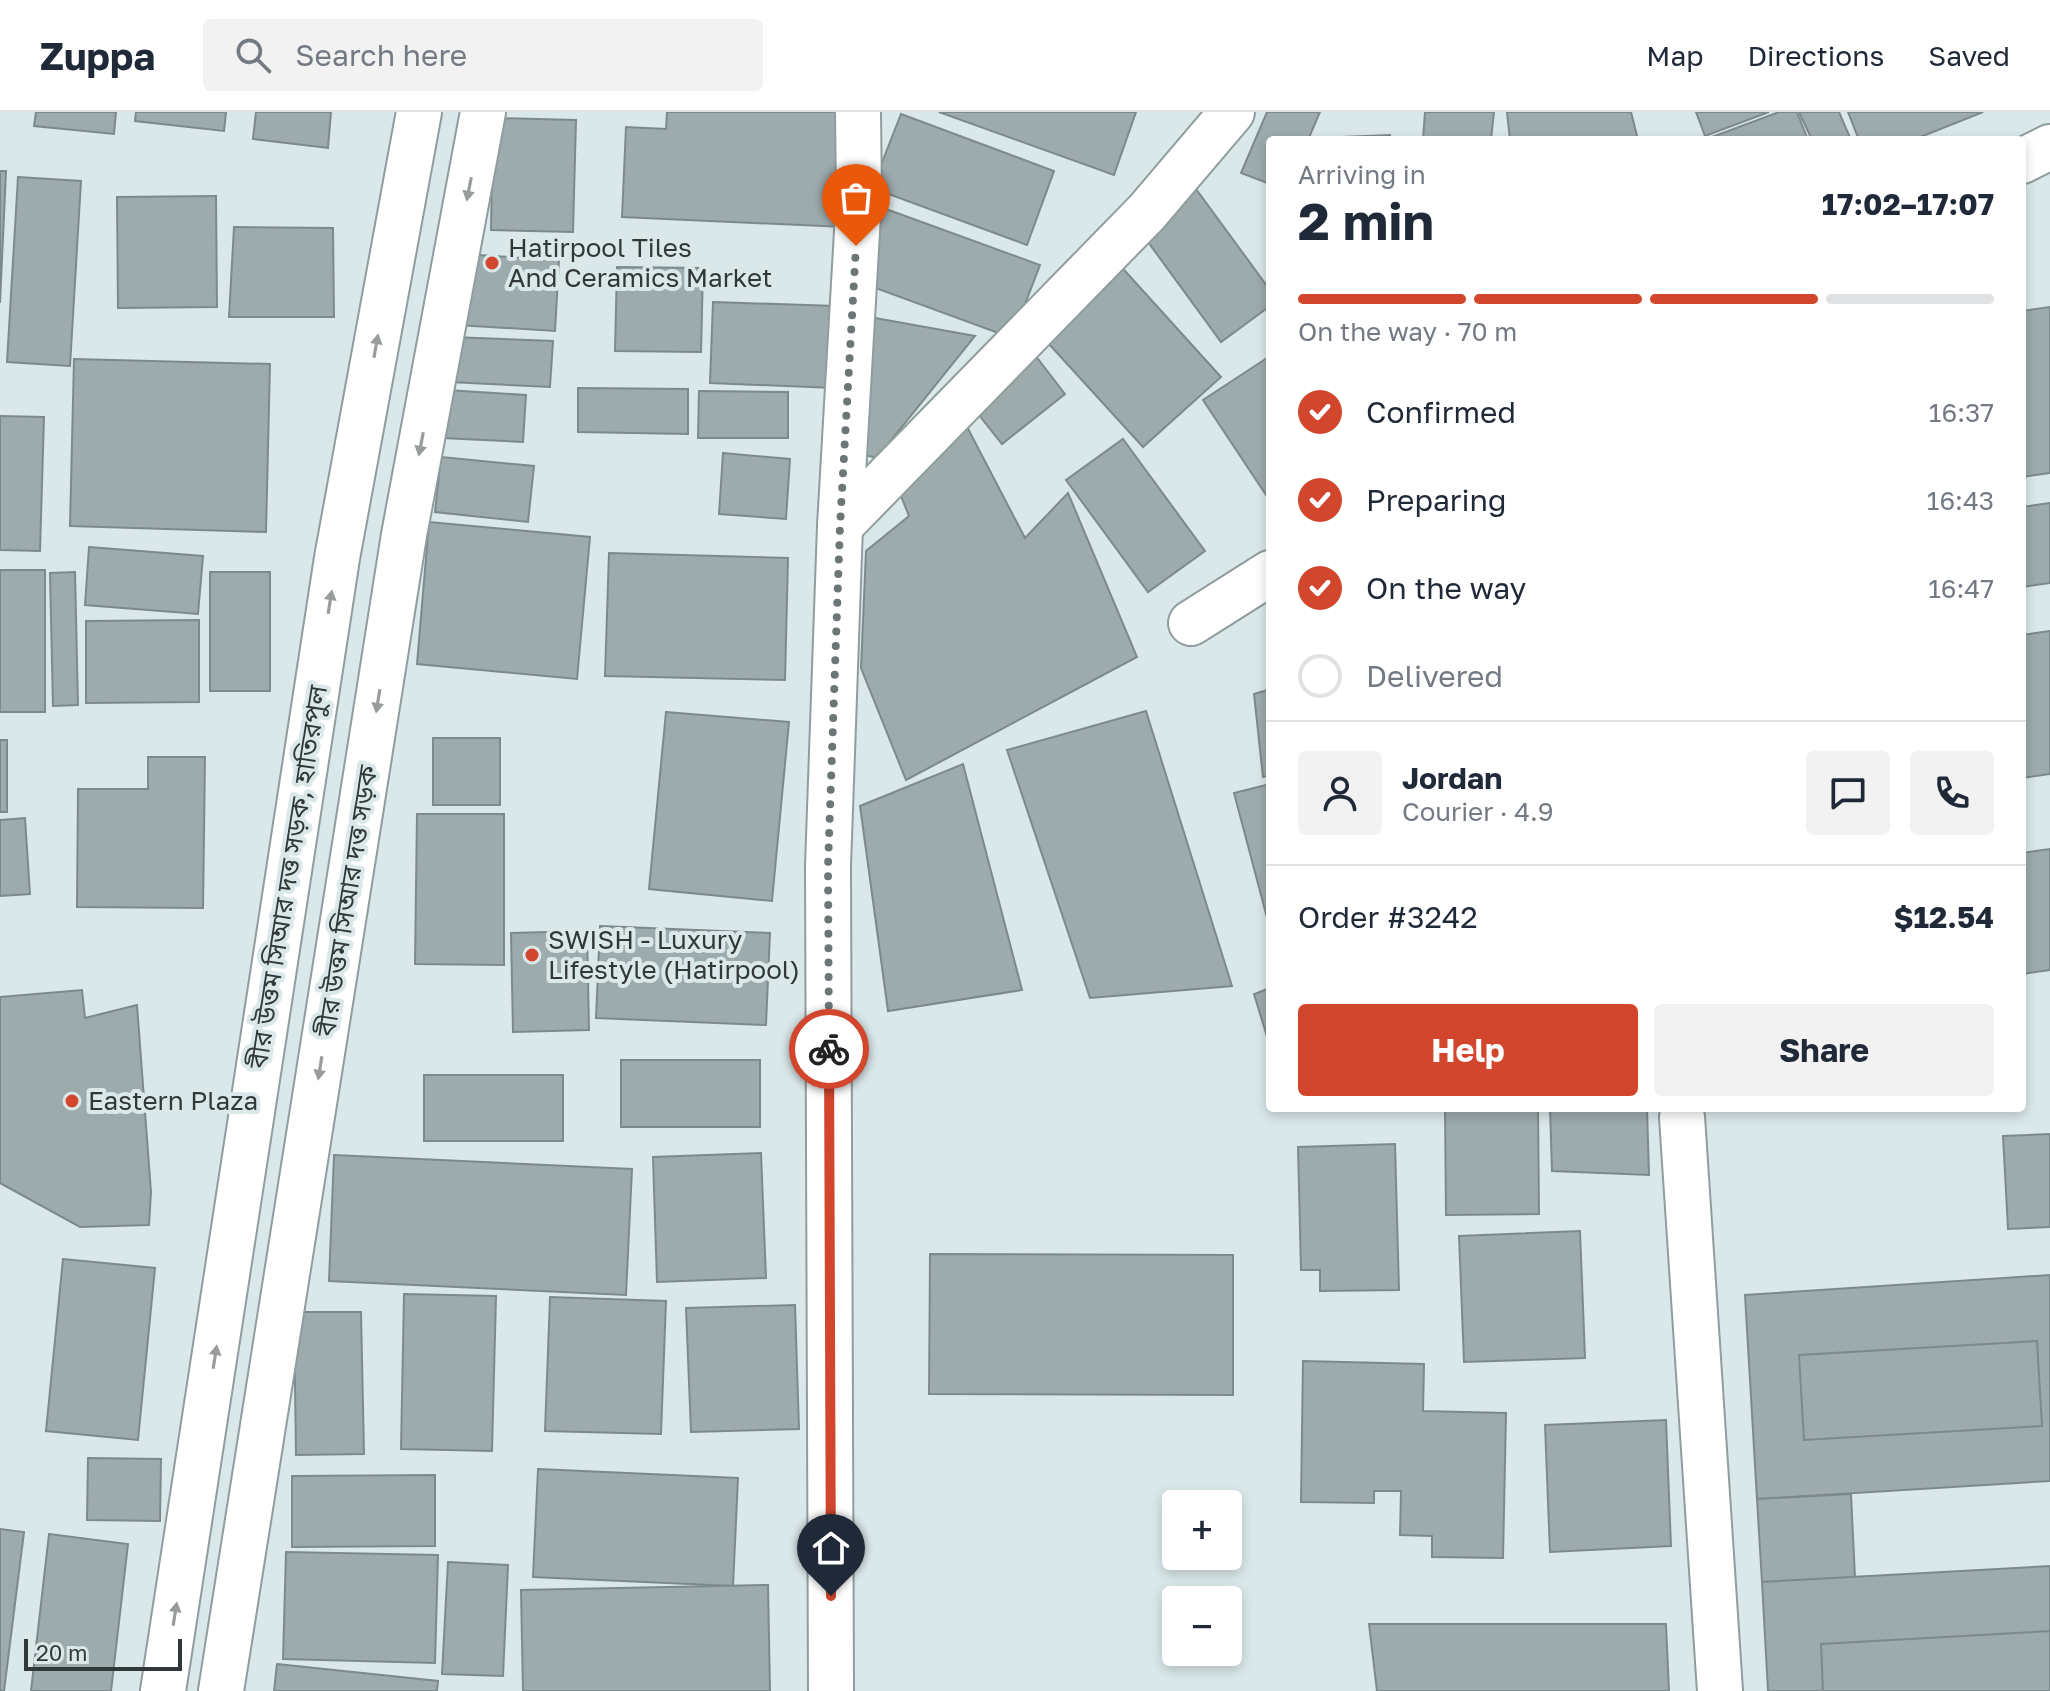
<!DOCTYPE html>
<html lang="en">
<head>
<meta charset="utf-8">
<style>
	body { margin:0; font-family:"Golos Text","Noto Sans Bengali",sans-serif; background:#f2f2f3; color:#1f2937; height:100vh; display:flex; flex-direction:column; font-size:30px; white-space:nowrap }
	* { box-sizing:border-box; margin:0 }
	p { font-size:26px; color:#747a83 }
	.icon { flex:none; width:44px; height:44px; fill:none; stroke:currentColor; stroke-width:2; stroke-linecap:round; stroke-linejoin:round }
	.map { position:relative; flex:1; overflow:hidden }
	.sheet { position:absolute; left:1266px; top:24px; width:760px; height:976px; display:flex; flex-direction:column; background:#fff; border-radius:8px; box-shadow:0 4px 12px #0003 }
	.sheet>* { flex:none }
	.tools { position:absolute; left:1162px; top:1378px; display:grid; gap:16px }
	.tools a { display:grid; place-items:center; width:80px; height:80px; border-radius:8px; background:#fff; box-shadow:0 4px 12px #0003; font-size:40px }
	.scale { position:absolute; left:24px; bottom:20px; width:158px; box-sizing:border-box; padding-left:8px; border:4px solid #323839; border-top:0; font-size:22px; line-height:28px; white-space:nowrap; color:#323839; -webkit-text-stroke:6px #dae8ea; paint-order:stroke }
	.pin { position:absolute; display:grid; place-items:center; width:68px; height:68px; color:#fff; margin:-82px -34px; border-radius:50% 50% 50% 0; rotate:-45deg; box-shadow:0 0 8px #0007 }
	.pin .icon { rotate:45deg }
	.courier { position:absolute; display:grid; place-items:center; width:80px; height:80px; margin:-40px; border:6px solid #d1462d; border-radius:50%; background:#fff; color:#222; box-shadow:0 2px 10px #0007 }
	.overview em { font-style:normal; font-weight:700 }
	.overview div { display:flex; flex-direction:column-reverse }
	.overview { display:flex; align-items:center; justify-content:space-between; height:136px; padding:0 32px }
	h1 { font-size:52px; font-weight:700; line-height:60px }
	.bar { display:grid; grid-template-columns:repeat(4,1fr); gap:12px 8px; align-content:center; height:96px; padding:0 32px }
	.bar i { height:10px; border-radius:6px; background:#e0e1e3 }
	.bar .active { background:#d1462d }
	.bar p { grid-column:span 4 }
	.line { display:flex; align-items:center; gap:20px; padding:0 32px; border-top:2px solid #e0e1e3 }
	.line div { flex:1 }
	.round { display:grid; place-items:center; flex:none; width:84px; height:84px; border-radius:8px; background:#f2f2f3 }
	ol { padding:0 32px; list-style:none }
	li { display:flex; align-items:center; gap:24px; height:88px }
	li p { margin-inline-start:auto }
	li .icon { padding:8px; border-radius:50%; background:#d1462d; color:#fff; stroke-width:4 }
	li:last-child { color:#747a83 }
	li i { width:44px; height:44px; border:4px solid #e0e1e3; border-radius:50% }
	.button { display:flex; gap:16px; margin-top:auto; padding:16px 32px }
	.button a { flex:1; height:92px; border-radius:8px; background:#d1462d; color:#fff; font-size:32px; font-weight:700; line-height:92px; text-align:center }
	.button a+a { background:#f2f2f3; color:#1f2937 }
	header { display:flex; align-items:center; gap:48px; box-sizing:border-box; height:112px; padding:0 40px; background:#fff; border-bottom:2px solid #e0e1e3 }
	header strong { font-size:38px }
	nav { display:flex; gap:44px; margin-inline-start:auto; font-size:28px }
	.search { width:560px; height:72px; background:#f2f2f3; display:flex; align-items:center; gap:20px; box-sizing:border-box; padding:0 28px; border-radius:8px; color:#747a83; font-size:30px }
	.map>svg:first-child { display:block }
	.building { fill:#9dabad; stroke:#7d8a8c; stroke-width:2 }
	.lines { fill:none; stroke-linecap:round; stroke-linejoin:round }
	.minor-casing { stroke:#8f9d9f; stroke-width:48 }
	.major-casing { stroke:#8f9d9f; stroke-width:48 }
	.minor { stroke:#fff; stroke-width:44 }
	.major { stroke:#fff; stroke-width:44 }
	.oneway { fill:#989c9c }
	.done { stroke:#6d7677; stroke-width:8; stroke-dasharray:0 14.4 }
	.route { stroke:#d1462d; stroke-width:10 }
	.poi-dot { fill:#d1462d; stroke:#dae8ea; stroke-width:3 }
	.labels { text-anchor:middle; stroke-width:8; stroke-linejoin:round; paint-order:stroke }
	.poi-label { font-size:26px; fill:#323839; stroke:#dae8ea; text-anchor:start }
	.street-label { font-size:26px; fill:#323839; stroke:#dae8ea }
</style>
</head>
<body>
<header>
<strong>Zuppa</strong>
<div class="search"><svg class="icon" aria-label="search" viewBox="0 0 24 24"><circle cx="10" cy="10" r="6"/><path d="M15 15l6 6"/></svg>Search here</div>
<nav><a>Map</a><a>Directions</a><a>Saved</a></nav>
</header>
<div class="map">
<svg width="2050" height="1579" viewBox="0 0 2050 1579">
	<rect width="100%" height="100%" fill="#dae8ea"/>
	<!-- building -->
	<g class="building">
		<path d="M 36,0 L 116,0 L 114,22 L 34,14 Z"/>
		<path d="M 136,0 L 226,0 L 224,19 L 135,9 Z"/>
		<path d="M 256,0 L 331,0 L 328,36 L 253,27 Z"/>
		<path d="M 667,0 L 849,0 L 844,115 L 622,105 L 626,15 L 666,17 Z"/>
		<path d="M 939,0 L 1136,0 L 1114,63 Z"/>
		<path d="M 1267,0 L 1320,0 L 1308,28 L 1270,28 L 1270,72 L 1241,61 Z"/>
		<path d="M 1425,0 L 1494,0 L 1491,28 L 1423,28 Z"/>
		<path d="M 1507,0 L 1631,0 L 1638,28 L 1510,28 Z"/>
		<path d="M 1696,0 L 1769,0 L 1705,24 Z"/>
		<path d="M 1779,0 L 1797,0 L 1808,28 L 1704,28 Z"/>
		<path d="M 1799,0 L 1839,0 L 1851,28 L 1812,28 Z"/>
		<path d="M 1848,0 L 1983,0 L 1913,28 L 1859,28 Z"/>
		<path d="M 901,2 L 1054,59 L 1027,133 L 872,76 Z"/>
		<path d="M 493,6 L 576,8 L 573,120 L 491,118 Z"/>
		<path d="M 1390,23 L 1390,28 L 1318,28 L 1318,26 Z"/>
		<path d="M 0,59 L 6,59 L 0,191 Z"/>
		<path d="M 18,65 L 81,69 L 70,254 L 7,250 Z"/>
		<path d="M 1196,77 L 1270,178 L 1270,194 L 1221,230 L 1140,119 Z"/>
		<path d="M 216,84 L 217,195 L 118,196 L 117,85 Z"/>
		<path d="M 886,97 L 1040,153 L 1012,226 L 859,170 Z"/>
		<path d="M 234,115 L 333,116 L 334,205 L 229,205 Z"/>
		<path d="M 461,142 L 559,148 L 555,219 L 457,213 Z"/>
		<path d="M 1116,149 L 1221,265 L 1143,335 L 1038,220 Z"/>
		<path d="M 617,155 L 703,156 L 701,240 L 615,239 Z"/>
		<path d="M 713,190 L 836,194 L 833,276 L 710,271 Z"/>
		<path d="M 2050,195 L 2050,361 L 2022,365 L 2022,199 Z"/>
		<path d="M 864,204 L 975,224 L 877,346 L 856,341 Z"/>
		<path d="M 451,225 L 553,229 L 550,275 L 450,270 Z"/>
		<path d="M 1035,243 L 1065,282 L 1002,332 L 971,293 Z"/>
		<path d="M 1270,244 L 1270,389 L 1203,288 Z"/>
		<path d="M 74,247 L 270,252 L 266,420 L 70,414 Z"/>
		<path d="M 578,276 L 688,277 L 688,322 L 578,320 Z"/>
		<path d="M 446,278 L 526,283 L 523,330 L 442,326 Z"/>
		<path d="M 699,279 L 788,280 L 788,326 L 698,326 Z"/>
		<path d="M 0,304 L 44,305 L 40,439 L 0,438 Z"/>
		<path d="M 965,311 L 1025,426 L 1068,381 L 1137,545 L 906,668 L 861,556 L 866,439 L 909,404 L 899,379 Z"/>
		<path d="M 1123,327 L 1205,439 L 1148,480 L 1066,368 Z"/>
		<path d="M 723,341 L 790,347 L 786,407 L 719,402 Z"/>
		<path d="M 441,345 L 534,354 L 528,410 L 435,400 Z"/>
		<path d="M 2050,391 L 2050,471 L 2022,475 L 2022,395 Z"/>
		<path d="M 429,410 L 590,425 L 577,567 L 417,552 Z"/>
		<path d="M 89,435 L 203,444 L 198,502 L 85,493 Z"/>
		<path d="M 609,441 L 788,446 L 785,568 L 605,564 Z"/>
		<rect x="0" y="458" width="45" height="142"/>
		<path d="M 75,460 L 78,593 L 53,594 L 50,461 Z"/>
		<rect x="210" y="460" width="60" height="119"/>
		<path d="M 199,508 L 199,590 L 86,591 L 86,509 Z"/>
		<path d="M 2050,519 L 2050,662 L 2022,666 L 2022,523 Z"/>
		<path d="M 1270,577 L 1270,663 L 1263,665 L 1254,582 Z"/>
		<path d="M 1146,599 L 1232,874 L 1090,886 L 1007,638 Z"/>
		<path d="M 666,600 L 789,610 L 772,789 L 649,777 Z"/>
		<rect x="433" y="626" width="67" height="67"/>
		<rect x="0" y="628" width="7" height="72"/>
		<path d="M 148,645 L 205,645 L 203,796 L 77,795 L 78,677 L 148,677 Z"/>
		<path d="M 963,652 L 1022,878 L 888,899 L 860,694 Z"/>
		<path d="M 1270,672 L 1270,817 L 1234,681 Z"/>
		<path d="M 417,702 L 504,702 L 504,853 L 415,852 Z"/>
		<path d="M 25,706 L 30,782 L 0,784 L 0,708 Z"/>
		<path d="M 2050,737 L 2050,858 L 2022,862 L 2022,741 Z"/>
		<path d="M 600,814 L 770,821 L 766,913 L 596,906 Z"/>
		<path d="M 587,819 L 589,918 L 513,920 L 511,821 Z"/>
		<path d="M 1270,876 L 1270,931 L 1269,931 L 1254,882 Z"/>
		<path d="M 82,878 L 85,906 L 137,893 L 151,1080 L 149,1113 L 80,1115 L 0,1071 L 0,885 Z"/>
		<rect x="621" y="948" width="139" height="67"/>
		<rect x="424" y="963" width="139" height="66"/>
		<path d="M 1445,996 L 1538,996 L 1539,1102 L 1446,1103 Z"/>
		<path d="M 1550,996 L 1647,996 L 1649,1063 L 1552,1059 Z"/>
		<path d="M 2050,1022 L 2050,1115 L 2008,1117 L 2003,1024 Z"/>
		<path d="M 1395,1032 L 1399,1178 L 1320,1179 L 1320,1158 L 1301,1158 L 1298,1035 Z"/>
		<path d="M 761,1041 L 766,1166 L 657,1170 L 653,1045 Z"/>
		<path d="M 334,1043 L 632,1057 L 626,1183 L 329,1169 Z"/>
		<path d="M 1580,1119 L 1585,1246 L 1464,1250 L 1459,1124 Z"/>
		<path d="M 930,1142 L 1233,1143 L 1233,1283 L 929,1282 Z"/>
		<path d="M 63,1147 L 155,1156 L 138,1328 L 46,1319 Z"/>
		<path d="M 2050,1163 L 2050,1369 L 1757,1387 L 1745,1183 Z"/>
		<path d="M 404,1182 L 496,1184 L 492,1339 L 401,1337 Z"/>
		<path d="M 550,1185 L 666,1189 L 661,1322 L 545,1319 Z"/>
		<path d="M 795,1193 L 799,1317 L 691,1320 L 686,1196 Z"/>
		<path d="M 294,1200 L 361,1200 L 364,1342 L 296,1343 Z"/>
		<path d="M 2037,1229 L 2042,1314 L 1804,1328 L 1799,1243 Z"/>
		<path d="M 1303,1249 L 1424,1252 L 1423,1299 L 1506,1301 L 1503,1446 L 1432,1445 L 1432,1424 L 1400,1423 L 1401,1379 L 1374,1379 L 1374,1391 L 1301,1390 Z"/>
		<path d="M 1666,1308 L 1671,1434 L 1550,1440 L 1545,1313 Z"/>
		<path d="M 88,1346 L 161,1347 L 160,1409 L 87,1408 Z"/>
		<path d="M 538,1357 L 738,1366 L 733,1474 L 533,1465 Z"/>
		<path d="M 435,1363 L 435,1434 L 292,1435 L 292,1364 Z"/>
		<path d="M 1851,1382 L 1855,1466 L 1762,1470 L 1757,1387 Z"/>
		<path d="M 0,1417 L 24,1420 L 4,1579 L 0,1579 Z"/>
		<path d="M 49,1422 L 128,1432 L 111,1579 L 31,1579 Z"/>
		<path d="M 286,1440 L 438,1443 L 435,1551 L 283,1547 Z"/>
		<path d="M 448,1450 L 508,1453 L 503,1564 L 442,1562 Z"/>
		<path d="M 2050,1454 L 2050,1579 L 1768,1579 L 1762,1470 Z"/>
		<path d="M 768,1473 L 770,1579 L 523,1579 L 521,1478 Z"/>
		<path d="M 1369,1512 L 1666,1512 L 1669,1579 L 1377,1579 Z"/>
		<path d="M 2050,1519 L 2050,1579 L 1823,1579 L 1821,1532 Z"/>
		<path d="M 277,1552 L 438,1569 L 437,1579 L 274,1579 Z"/>
	</g>
	<g class="lines">
		<!-- minor casing -->
		<g class="minor-casing">
			<g id="minor">
				<path d="M 2022,49 L 2050,35"/>
				<path d="M 840,414 L 1147,100 L 1232,0"/>
				<path d="M 1191,511 L 1270,461"/>
				<path d="M 1682,1005 L 1720,1579"/>
				<path d="M 831,1579 L 828,754 L 840,414 L 859,85 L 858,0"/>
			</g>
		</g>
		<!-- major casing -->
		<g class="major-casing">
			<g id="major">
				<path d="M 163,1579 L 337,446 L 419,0"/>
				<path d="M 221,1579 L 404,423 L 483,0"/>
			</g>
		</g>
		<!-- minor -->
		<use href="#minor" class="minor"/>
		<!-- major -->
		<use href="#major" class="major"/>
	</g>
	<!-- one-way arrows -->
	<defs><path id="oneway-solid" d="M-6-.8H1V-3.2L6.5 0L1 3.2V.8H-6Z" transform="scale(2)"/></defs>
	<g class="oneway">
		<use href="#oneway-solid" transform="translate(469 77) rotate(101)"/>
		<use href="#oneway-solid" transform="translate(376 234) rotate(-80)"/>
		<use href="#oneway-solid" transform="translate(421 332) rotate(101)"/>
		<use href="#oneway-solid" transform="translate(330 490) rotate(-81)"/>
		<use href="#oneway-solid" transform="translate(378 589) rotate(99)"/>
		<use href="#oneway-solid" transform="translate(320 956) rotate(99)"/>
		<use href="#oneway-solid" transform="translate(215 1245) rotate(-81)"/>
		<use href="#oneway-solid" transform="translate(175 1502) rotate(-81)"/>
	</g>
	<g class="lines">
		<!-- done -->
		<path class="done" d="M 829,937 L 828,754 L 840,414 L 856,134"/>
		<!-- route -->
		<path class="route" d="M 829,937 L 831,1484"/>
	</g>
	<!-- markers -->
	<g class="poi-dot">
		<circle cx="492" cy="151" r="8"/>
		<circle cx="532" cy="843" r="8"/>
		<circle cx="72" cy="989" r="8"/>
	</g>
	<g class="labels">
		<!-- poi labels -->
		<g class="poi-label">
			<text x="508" y="145">Hatirpool Tiles<tspan x="508" dy="30">And Ceramics Market</tspan></text>
			<text x="548" y="837">SWISH - Luxury<tspan x="548" dy="30">Lifestyle (Hatirpool)</tspan></text>
			<text x="88" y="998">Eastern Plaza</text>
		</g>
		<!-- street labels -->
		<g class="street-label">
			<text transform="translate(288 765) rotate(-81)" y="9">বীর উত্তম সিআর দত্ত সড়ক, হাতিরপুল</text>
			<text transform="translate(347 789) rotate(-81)" y="9">বীর উত্তম সিআর দত্ত সড়ক</text>
		</g>
	</g>
</svg>
<div class="tools">
<a>+</a>
<a>−</a>
</div>
<div class="scale">20 m</div>
<div class="pin" style="left:856px;top:134px;background:#ea580c"><svg class="icon" aria-label="bag" viewBox="0 0 24 24"><path d="M5 8h14l-1 12H6zM9 8a3 3 0 0 1 6 0"/></svg></div>
<div class="pin" style="left:831px;top:1484px;background:#1f2937"><svg class="icon" aria-label="home" viewBox="0 0 24 24"><path d="M3 11l9-7 9 7M6 9v11h12V9"/></svg></div>
<div class="courier" style="left:829px;top:937px"><svg class="icon" aria-label="bike" viewBox="0 0 24 24"><circle cx="6" cy="16" r="4"/><circle cx="18" cy="16" r="4"/><path d="M6 16l4-8h5l3 8M10 8l3 8H6M13 5h3"/></svg></div>
<section class="sheet">
<div class="overview"><div><h1>2 min</h1><p>Arriving in</p></div><em>17:02–17:07</em></div>
<div class="bar"><i class="active"></i><i class="active"></i><i class="active"></i><i></i><p>On the way · 70 m</p></div>
<ol>
<li><svg class="icon" aria-label="check" viewBox="0 0 24 24"><path d="M5 12l5 5 9-10"/></svg>Confirmed<p>16:37</p></li>
<li><svg class="icon" aria-label="check" viewBox="0 0 24 24"><path d="M5 12l5 5 9-10"/></svg>Preparing<p>16:43</p></li>
<li><svg class="icon" aria-label="check" viewBox="0 0 24 24"><path d="M5 12l5 5 9-10"/></svg>On the way<p>16:47</p></li>
<li><i></i>Delivered</li>
</ol>
<div class="line" style="height:144px"><a class="round"><svg class="icon" aria-label="person" viewBox="0 0 24 24"><circle cx="12" cy="8" r="4"/><path d="M4 21q1-7 8-7t8 7"/></svg></a><div><b>Jordan</b><p>Courier · 4.9</p></div><a class="round"><svg class="icon" aria-label="chat" viewBox="0 0 24 24"><path d="M4 5h16v11H9l-5 4z"/></svg></a><a class="round"><svg class="icon" aria-label="phone" viewBox="0 0 24 24"><path d="M5 4h4l2 5-3 2q2 4 5 5l2-3 5 2v4C11 20 4 13 5 4z"/></svg></a></div>
<div class="line" style="height:104px"><div>Order #3242</div><b>$12.54</b></div>
<div class="button"><a>Help</a><a>Share</a></div>
</section>
</div>
</body>
</html>
